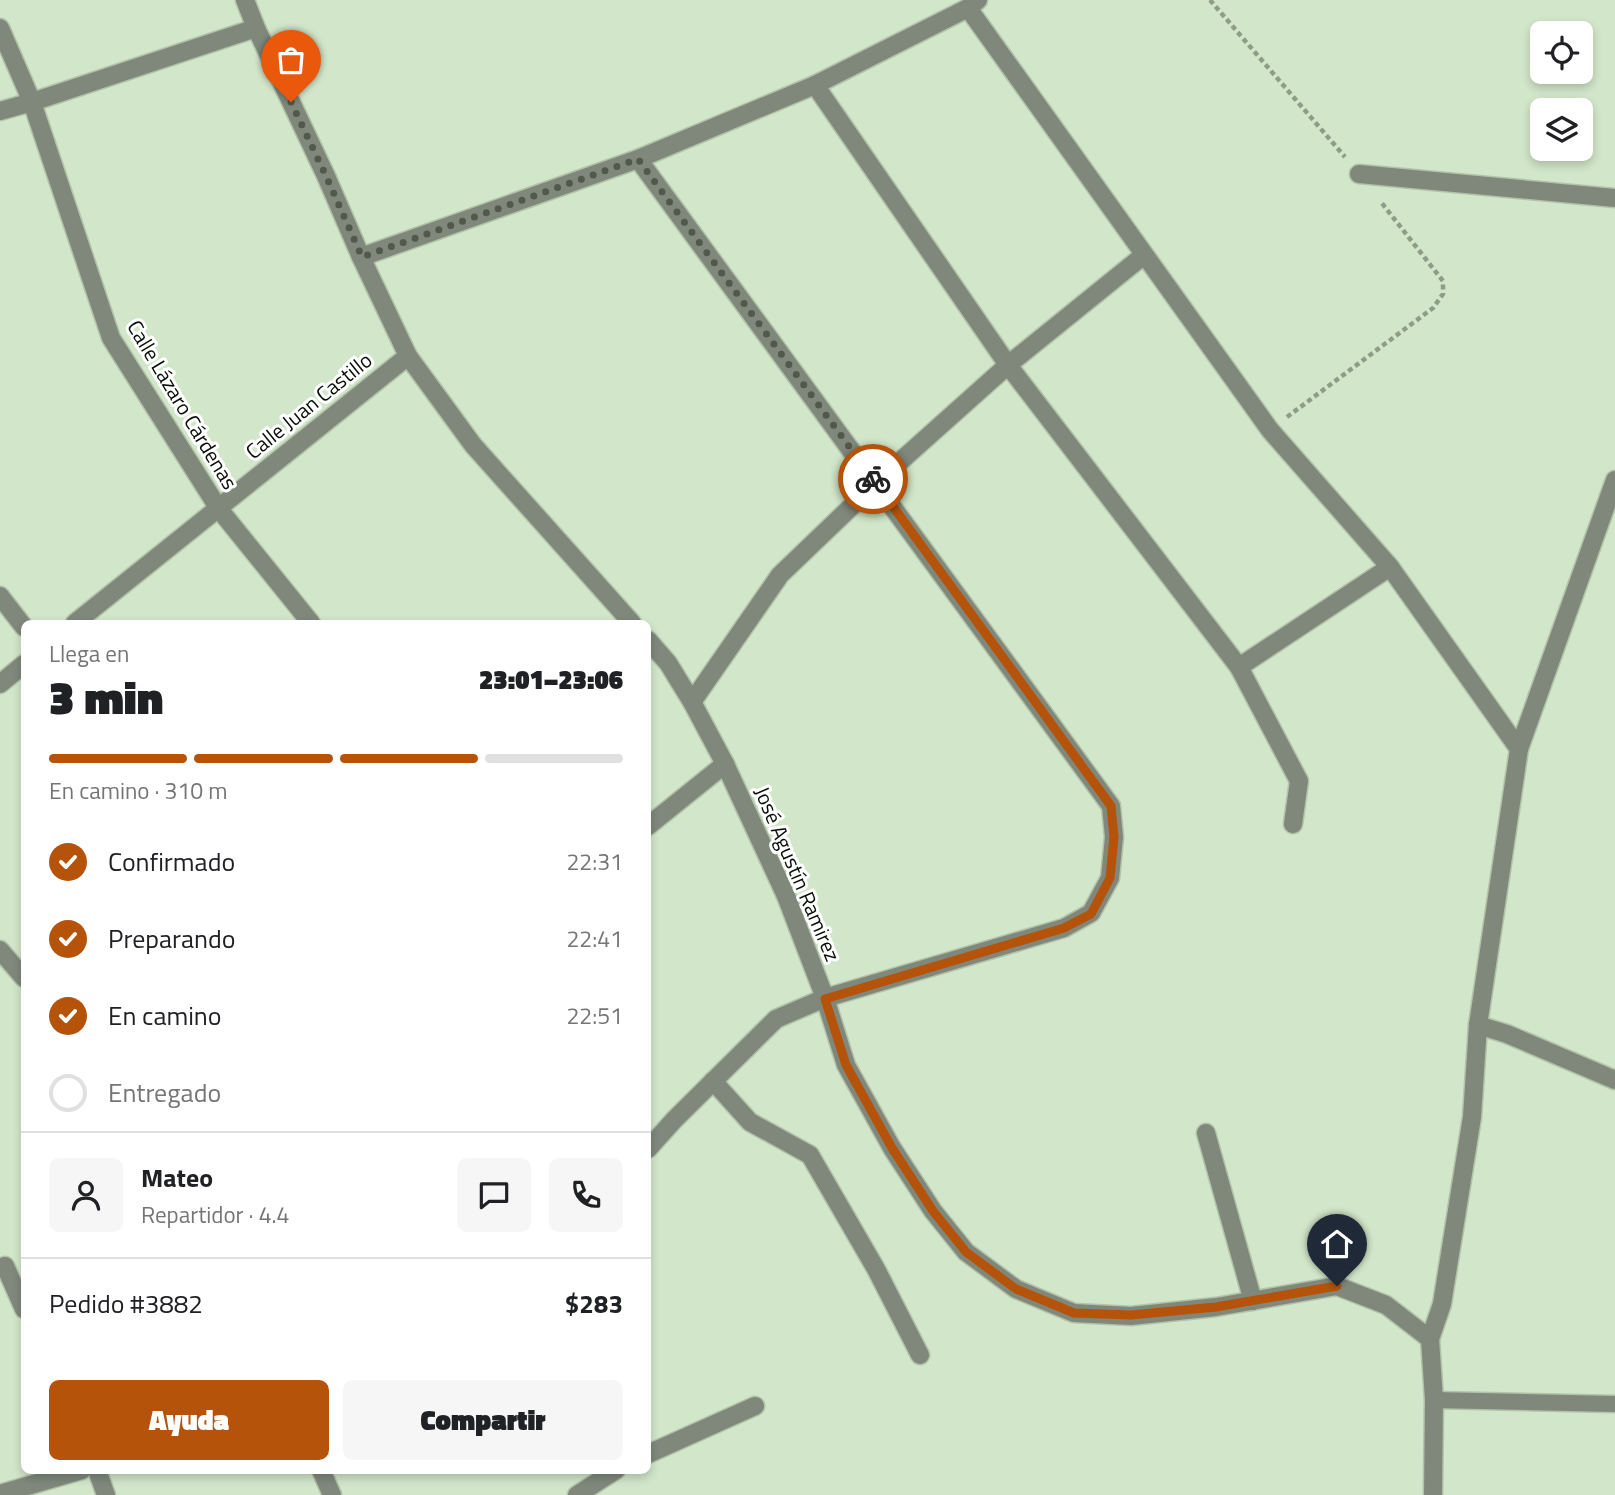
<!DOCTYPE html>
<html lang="es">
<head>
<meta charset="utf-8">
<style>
	body { margin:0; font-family:"Titillium Web",sans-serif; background:#f6f6f6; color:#202124; height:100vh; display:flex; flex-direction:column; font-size:26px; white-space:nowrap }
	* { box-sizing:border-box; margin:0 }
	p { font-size:23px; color:#757577 }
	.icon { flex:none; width:38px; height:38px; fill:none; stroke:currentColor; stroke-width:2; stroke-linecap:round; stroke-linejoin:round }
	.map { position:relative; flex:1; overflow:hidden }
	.panel { position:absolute; left:21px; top:620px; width:630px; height:854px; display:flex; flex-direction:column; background:#fff; border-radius:10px; box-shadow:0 4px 10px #0003 }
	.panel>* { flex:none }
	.tools { position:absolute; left:1530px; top:21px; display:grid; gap:14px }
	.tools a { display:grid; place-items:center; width:63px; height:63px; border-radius:10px; background:#fff; box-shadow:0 4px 10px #0003; font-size:35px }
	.pin { position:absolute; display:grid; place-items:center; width:60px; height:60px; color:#fff; margin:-72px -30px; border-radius:50% 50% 50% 0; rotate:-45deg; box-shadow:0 0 7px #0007 }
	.pin .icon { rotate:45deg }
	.courier { position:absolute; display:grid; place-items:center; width:70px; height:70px; margin:-35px; border:5px solid #b45309; border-radius:50%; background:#fff; color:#222; box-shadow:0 2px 9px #0007 }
	.headline em { font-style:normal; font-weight:800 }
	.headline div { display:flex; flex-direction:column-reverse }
	.headline { display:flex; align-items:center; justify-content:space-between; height:119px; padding:0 28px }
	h1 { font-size:46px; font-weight:800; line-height:52px }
	.bar { display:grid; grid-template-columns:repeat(4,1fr); gap:10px 7px; align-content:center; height:84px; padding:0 28px }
	.bar i { height:9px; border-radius:5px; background:#e0e0e0 }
	.bar .selected { background:#b45309 }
	.bar p { grid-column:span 4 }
	.line { display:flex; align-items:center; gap:18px; padding:0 28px; border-top:2px solid #e0e0e0 }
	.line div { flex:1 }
	.round { display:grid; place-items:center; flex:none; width:74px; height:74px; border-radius:10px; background:#f6f6f6 }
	ol { padding:0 28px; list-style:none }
	li { display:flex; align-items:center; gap:21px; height:77px }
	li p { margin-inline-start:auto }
	li .icon { padding:7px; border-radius:50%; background:#b45309; color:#fff; stroke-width:4 }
	li:last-child { color:#757577 }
	li i { width:38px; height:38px; border:4px solid #e0e0e0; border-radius:50% }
	.primary-button { display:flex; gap:14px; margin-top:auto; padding:14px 28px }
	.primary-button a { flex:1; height:80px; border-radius:10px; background:#b45309; color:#fff; font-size:28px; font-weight:800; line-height:80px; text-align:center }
	.primary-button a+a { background:#f6f6f6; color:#202124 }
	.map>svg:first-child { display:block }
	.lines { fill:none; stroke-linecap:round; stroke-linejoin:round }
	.service-casing { stroke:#b2c3aa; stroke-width:19 }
	.minor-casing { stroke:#b2c3aa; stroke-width:21 }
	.tertiary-casing { stroke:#b2c3aa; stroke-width:21 }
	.path { stroke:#8e9d87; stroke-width:4.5; stroke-dasharray:5 3.5; stroke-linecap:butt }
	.service { stroke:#80887c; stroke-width:16 }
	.minor { stroke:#80887c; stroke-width:18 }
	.tertiary { stroke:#80887c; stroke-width:18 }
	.done { stroke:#4f5a4a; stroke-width:7; stroke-dasharray:0 12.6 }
	.route { stroke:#b45309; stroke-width:9 }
	.labels { text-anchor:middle; stroke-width:6; stroke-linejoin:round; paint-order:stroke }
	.street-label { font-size:21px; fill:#080e06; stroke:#fff }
</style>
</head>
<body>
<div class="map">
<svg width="1615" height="1495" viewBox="0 0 1615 1495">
	<rect width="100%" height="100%" fill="#d2e6c9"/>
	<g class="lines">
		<!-- service casing -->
		<g class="service-casing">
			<path id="service" d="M 1434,1400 L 1615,1404"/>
		</g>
		<!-- minor casing -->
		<g class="minor-casing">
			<g id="minor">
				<path d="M 968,8 L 1270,430 L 1390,567 L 1519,749 L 1478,1025 L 1472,1117 L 1442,1304 L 1430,1339"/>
				<path d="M 0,28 L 32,102 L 111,338 L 219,509 L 311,623"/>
				<path d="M 815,85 L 1008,365 L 1239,667 L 1299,781 L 1293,824"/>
				<path d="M 0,111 L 32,102 L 256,28"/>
				<path d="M 638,159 L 1111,806 L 1114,837 L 1110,878 L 1091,913 L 1064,928 L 825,998 L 776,1019 L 674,1120 L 648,1149"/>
				<path d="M 1359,174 L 1615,198"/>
				<path d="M 361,257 L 638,159 L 815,85 L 968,8 L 978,0"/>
				<path d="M 0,596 L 24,627"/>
				<path d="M 75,623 L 408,356"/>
				<path d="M 1239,667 L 1390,567"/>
				<path d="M 0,684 L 24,664"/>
				<path d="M 692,702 L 780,575 L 876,483 L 1008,365 L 1144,255"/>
				<path d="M 1519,749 L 1615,480"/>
				<path d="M 648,826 L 725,764"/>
				<path d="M 0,950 L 24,978"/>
				<path d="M 1478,1025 L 1507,1034 L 1615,1080"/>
				<path d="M 713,1081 L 750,1122 L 810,1155 L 876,1269 L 920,1355"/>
				<path d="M 1206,1133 L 1253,1301"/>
				<path d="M 5,1266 L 24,1309"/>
				<path d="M 648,1454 L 755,1406"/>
				<path d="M 97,1470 L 106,1495"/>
				<path d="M 321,1470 L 332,1495"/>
				<path d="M 0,1494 L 82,1470"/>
				<path d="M 577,1495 L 616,1470"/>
			</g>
		</g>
		<!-- tertiary casing -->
		<g class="tertiary-casing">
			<g id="tertiary">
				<path d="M 245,0 L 256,28 L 326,176 L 361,257 L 408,356 L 473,445 L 632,623"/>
				<path d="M 648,640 L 668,663 L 692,702 L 725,764 L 786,896 L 825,998 L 846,1065 L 892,1148 L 933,1211 L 966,1252 L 1016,1289 L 1074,1313 L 1131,1316 L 1216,1307 L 1337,1286 L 1386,1305 L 1430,1339 L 1434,1400 L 1433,1495"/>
			</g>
		</g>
		<!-- path -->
		<g class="path">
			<path d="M 1210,0 L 1345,157"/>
			<path d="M 1287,417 L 1433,308 L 1443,294 L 1443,281 L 1381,202"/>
		</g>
		<!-- service -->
		<use href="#service" class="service"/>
		<!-- minor -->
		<use href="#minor" class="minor"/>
		<!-- tertiary -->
		<use href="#tertiary" class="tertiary"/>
	</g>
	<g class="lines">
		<!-- done -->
		<path class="done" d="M 291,102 L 326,176 L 362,257 L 638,159 L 873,479"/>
		<!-- route -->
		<path class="route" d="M 873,479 L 1111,806 L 1114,837 L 1110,878 L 1091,914 L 1064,928 L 825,999 L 846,1065 L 892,1148 L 933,1211 L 966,1252 L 1016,1289 L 1074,1313 L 1131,1315 L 1216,1307 L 1337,1286"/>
	</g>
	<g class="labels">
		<!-- street labels -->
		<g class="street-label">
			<text transform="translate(182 405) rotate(59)" y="7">Calle Lázaro Cárdenas</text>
			<text transform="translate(309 406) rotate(-39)" y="7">Calle Juan Castillo</text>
			<text transform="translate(797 874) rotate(67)" y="7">José Agustín Ramirez</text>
		</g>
	</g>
</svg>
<div class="tools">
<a><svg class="icon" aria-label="locate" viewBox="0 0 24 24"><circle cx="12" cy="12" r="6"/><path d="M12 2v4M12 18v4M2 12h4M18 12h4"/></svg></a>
<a><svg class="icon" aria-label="layers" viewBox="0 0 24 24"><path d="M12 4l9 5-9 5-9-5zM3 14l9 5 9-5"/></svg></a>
</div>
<div class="pin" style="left:291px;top:102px;background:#ea580c"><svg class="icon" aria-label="bag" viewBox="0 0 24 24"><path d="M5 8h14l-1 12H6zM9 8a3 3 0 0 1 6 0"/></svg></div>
<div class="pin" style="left:1337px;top:1286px;background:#1f2937"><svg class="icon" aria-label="home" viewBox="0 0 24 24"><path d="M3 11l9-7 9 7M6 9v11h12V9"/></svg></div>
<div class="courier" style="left:873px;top:479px"><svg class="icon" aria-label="bike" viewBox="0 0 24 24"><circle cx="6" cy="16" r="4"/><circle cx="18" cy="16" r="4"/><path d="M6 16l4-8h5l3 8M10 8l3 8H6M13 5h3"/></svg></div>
<section class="panel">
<div class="headline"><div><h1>3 min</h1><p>Llega en</p></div><em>23:01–23:06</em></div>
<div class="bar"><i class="selected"></i><i class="selected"></i><i class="selected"></i><i></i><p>En camino · 310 m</p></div>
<ol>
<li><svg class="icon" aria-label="check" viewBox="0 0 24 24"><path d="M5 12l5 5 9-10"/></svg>Confirmado<p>22:31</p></li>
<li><svg class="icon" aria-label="check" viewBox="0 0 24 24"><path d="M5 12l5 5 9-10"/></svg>Preparando<p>22:41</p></li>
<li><svg class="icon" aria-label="check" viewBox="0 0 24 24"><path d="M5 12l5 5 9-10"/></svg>En camino<p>22:51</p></li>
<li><i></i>Entregado</li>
</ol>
<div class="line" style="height:126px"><a class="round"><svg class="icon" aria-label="person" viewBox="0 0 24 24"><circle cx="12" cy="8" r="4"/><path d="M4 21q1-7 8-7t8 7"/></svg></a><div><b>Mateo</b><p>Repartidor · 4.4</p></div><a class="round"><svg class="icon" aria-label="chat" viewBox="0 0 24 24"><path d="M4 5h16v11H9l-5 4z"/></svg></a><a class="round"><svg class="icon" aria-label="phone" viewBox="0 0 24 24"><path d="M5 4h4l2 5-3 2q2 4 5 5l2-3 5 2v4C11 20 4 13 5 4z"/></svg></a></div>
<div class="line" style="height:91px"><div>Pedido #3882</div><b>$283</b></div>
<div class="primary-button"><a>Ayuda</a><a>Compartir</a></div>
</section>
</div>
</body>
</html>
